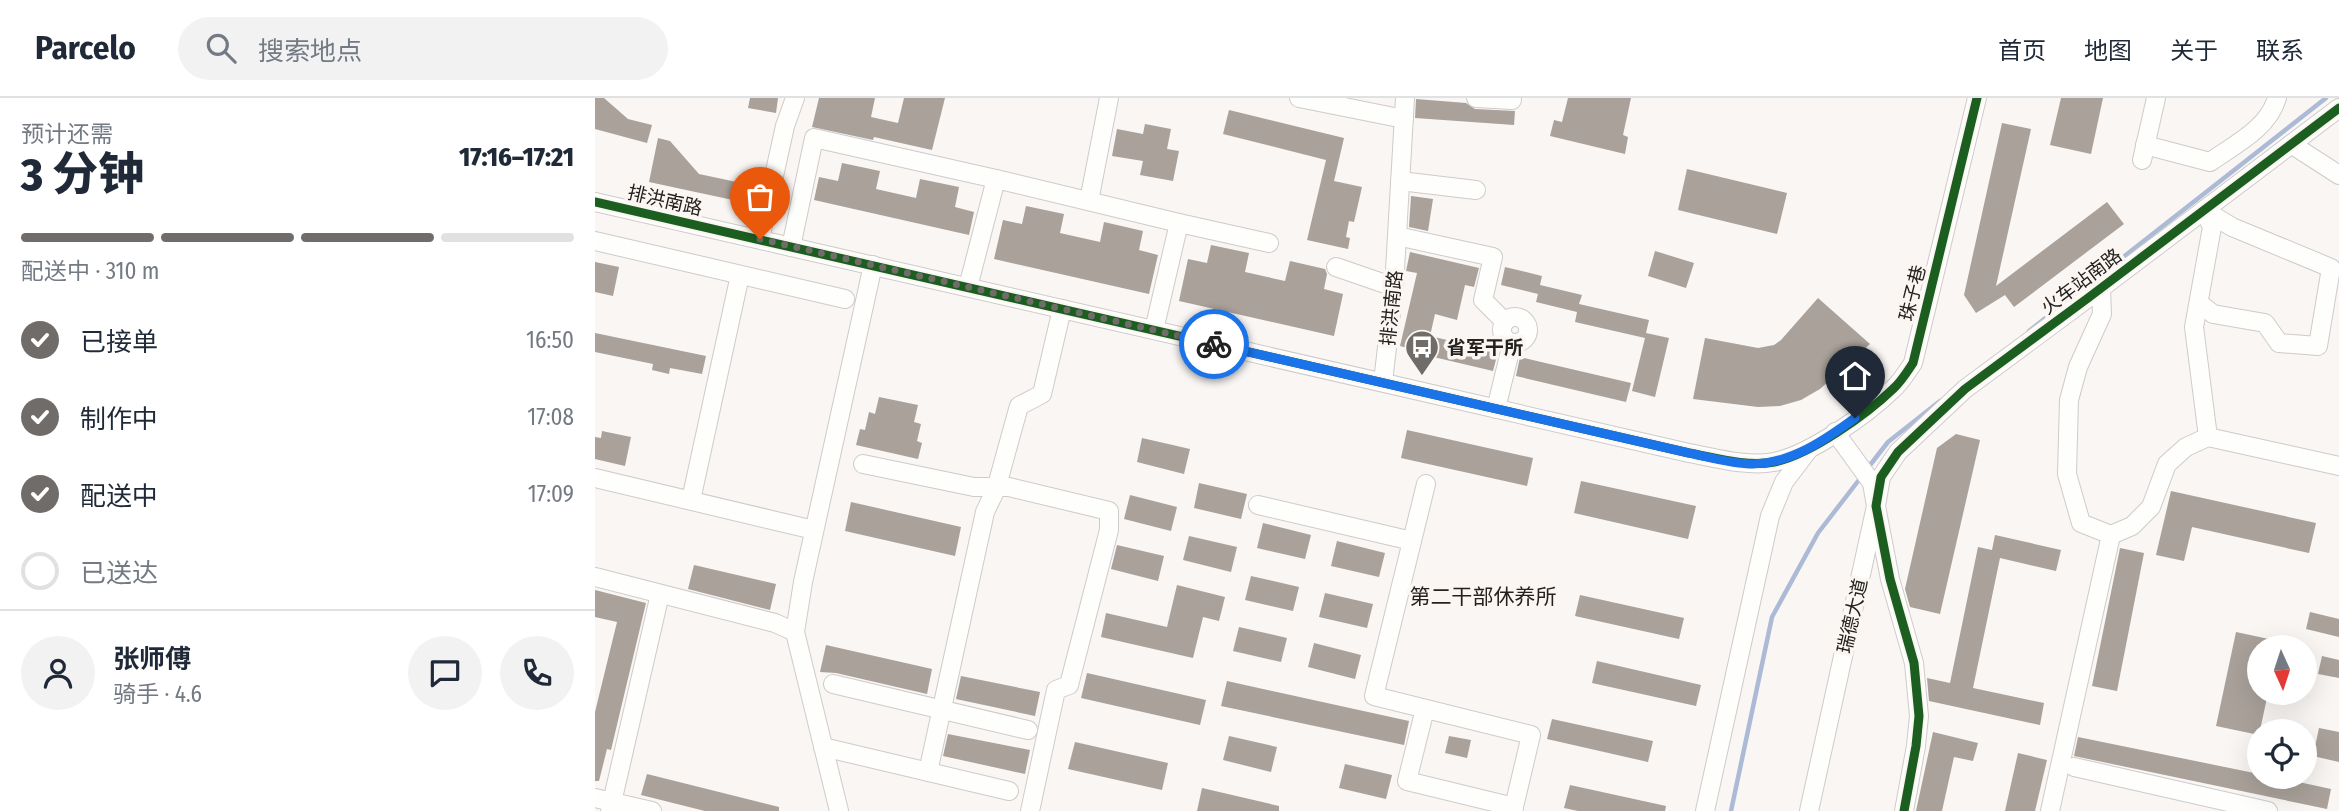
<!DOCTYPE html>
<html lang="zh">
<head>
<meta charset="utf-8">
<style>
	body { margin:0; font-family:"Fira Sans Condensed","Noto Sans SC",sans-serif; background:#f2f2f3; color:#1f2937; height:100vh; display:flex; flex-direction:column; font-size:26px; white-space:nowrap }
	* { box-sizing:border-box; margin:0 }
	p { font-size:23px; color:#747a83 }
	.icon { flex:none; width:38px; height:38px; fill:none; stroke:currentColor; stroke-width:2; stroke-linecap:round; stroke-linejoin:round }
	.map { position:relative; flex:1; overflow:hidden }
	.details { display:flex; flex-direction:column; background:#fff; width:595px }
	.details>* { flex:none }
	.needle { width:46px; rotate:177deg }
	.controls { position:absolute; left:1652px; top:537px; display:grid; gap:14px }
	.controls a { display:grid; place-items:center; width:70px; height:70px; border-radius:50%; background:#fff; box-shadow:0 7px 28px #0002; font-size:35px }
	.pin { position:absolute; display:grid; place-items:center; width:60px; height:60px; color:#fff; margin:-72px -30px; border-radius:50% 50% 50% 0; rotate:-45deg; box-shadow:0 0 7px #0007 }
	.pin .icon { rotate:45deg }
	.courier { position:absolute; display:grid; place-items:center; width:70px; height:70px; margin:-35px; border:5px solid #1a73e8; border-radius:50%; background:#fff; color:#222; box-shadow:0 2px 9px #0007 }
	.headline em { font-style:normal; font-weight:800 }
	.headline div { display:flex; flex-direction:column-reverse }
	.headline { display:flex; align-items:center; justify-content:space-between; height:119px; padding:0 21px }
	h1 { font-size:46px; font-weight:800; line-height:52px }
	.bar { display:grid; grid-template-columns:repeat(4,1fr); gap:10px 7px; align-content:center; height:84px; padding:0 21px }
	.bar i { height:9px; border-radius:5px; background:#e0e1e3 }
	.bar .on { background:#6f6c6a }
	.bar p { grid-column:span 4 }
	.line { display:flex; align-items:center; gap:18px; padding:0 21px; border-top:2px solid #e0e1e3 }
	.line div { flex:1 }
	.round { display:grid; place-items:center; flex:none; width:74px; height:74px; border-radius:37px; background:#f2f2f3 }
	ol { padding:0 21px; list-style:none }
	li { display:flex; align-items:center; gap:21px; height:77px }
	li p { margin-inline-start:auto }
	li .icon { padding:7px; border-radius:50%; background:#6f6c6a; color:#fff; stroke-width:4 }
	li:last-child { color:#747a83 }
	li i { width:38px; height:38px; border:4px solid #e0e1e3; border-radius:50% }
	header { display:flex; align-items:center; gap:42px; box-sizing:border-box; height:98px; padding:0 35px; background:#fff; border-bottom:2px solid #e0e1e3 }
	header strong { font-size:33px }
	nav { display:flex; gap:38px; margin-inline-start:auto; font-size:24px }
	.search { width:490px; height:63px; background:#f2f2f3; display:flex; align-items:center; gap:18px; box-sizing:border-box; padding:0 24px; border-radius:38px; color:#747a83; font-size:26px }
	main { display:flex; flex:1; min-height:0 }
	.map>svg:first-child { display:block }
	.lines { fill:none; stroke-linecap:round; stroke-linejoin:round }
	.stream { stroke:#adbad6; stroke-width:4.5 }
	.building { fill:#a9a19a }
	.minor-casing { stroke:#cecbca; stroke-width:20 }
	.minor { stroke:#fefefd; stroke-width:18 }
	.cycleway-casing { stroke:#fbf6f2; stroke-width:13 }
	.cycleway { stroke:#1b5e20; stroke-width:9 }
	.done { stroke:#6f6c6a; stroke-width:7; stroke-dasharray:0 12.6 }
	.route { stroke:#1a73e8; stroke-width:9 }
	.labels { text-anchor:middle; stroke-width:7; stroke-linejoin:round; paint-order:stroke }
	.street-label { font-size:19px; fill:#242220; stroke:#fbf6f2 }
	.poi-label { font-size:19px; font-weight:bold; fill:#242220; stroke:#fbf6f2; text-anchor:start }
	.neighbourhood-label { font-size:21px; fill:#242220; stroke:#fbf6f2 }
</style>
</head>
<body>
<header>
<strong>Parcelo</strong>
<div class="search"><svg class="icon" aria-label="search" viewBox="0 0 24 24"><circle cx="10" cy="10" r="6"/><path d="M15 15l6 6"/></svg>搜索地点</div>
<nav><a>首页</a><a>地图</a><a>关于</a><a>联系</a></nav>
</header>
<main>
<section class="details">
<div class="headline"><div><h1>3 分钟</h1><p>预计还需</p></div><em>17:16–17:21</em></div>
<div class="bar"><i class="on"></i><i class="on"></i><i class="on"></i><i></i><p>配送中 · 310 m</p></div>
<ol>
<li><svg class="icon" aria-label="check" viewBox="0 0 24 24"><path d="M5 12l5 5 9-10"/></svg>已接单<p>16:50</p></li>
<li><svg class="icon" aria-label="check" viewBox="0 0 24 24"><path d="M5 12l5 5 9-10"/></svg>制作中<p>17:08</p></li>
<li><svg class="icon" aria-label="check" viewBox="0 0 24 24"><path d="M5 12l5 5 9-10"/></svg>配送中<p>17:09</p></li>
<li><i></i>已送达</li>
</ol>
<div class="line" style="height:126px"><a class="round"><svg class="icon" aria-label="person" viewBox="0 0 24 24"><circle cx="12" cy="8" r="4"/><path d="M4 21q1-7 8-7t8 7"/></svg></a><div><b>张师傅</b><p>骑手 · 4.6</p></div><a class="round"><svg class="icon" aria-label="chat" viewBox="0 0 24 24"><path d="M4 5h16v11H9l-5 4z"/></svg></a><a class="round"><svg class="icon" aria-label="phone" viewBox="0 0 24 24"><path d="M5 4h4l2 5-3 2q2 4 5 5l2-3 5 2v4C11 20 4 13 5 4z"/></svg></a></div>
</section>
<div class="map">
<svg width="1744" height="713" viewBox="0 0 1744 713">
	<rect width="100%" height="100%" fill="#f9f6f4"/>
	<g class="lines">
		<!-- stream -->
		<g class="stream">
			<path d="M 1434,233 L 1731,0"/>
			<path d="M 1272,371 L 1293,344 L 1345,303"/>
			<path d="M 1136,713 L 1177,519 L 1223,435 L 1267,378"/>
		</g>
	</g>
	<!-- building -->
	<g class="building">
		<path d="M 0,0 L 9,0 L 33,21 L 57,27 L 52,45 L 0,31 Z"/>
		<path d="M 155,0 L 183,0 L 181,15 L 153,10 Z"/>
		<path d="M 224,0 L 280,0 L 276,19 L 303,25 L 309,0 L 350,0 L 337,52 L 279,39 L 278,42 L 217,29 Z"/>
		<path d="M 973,0 L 1036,0 L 1028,37 L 1033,39 L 1030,56 L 955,38 L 959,22 L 967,24 Z"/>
		<path d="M 1466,0 L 1508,0 L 1496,56 L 1455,47 Z"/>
		<path d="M 821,1 L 871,5 L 880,11 L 920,13 L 919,27 L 820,20 Z"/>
		<path d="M 634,12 L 749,40 L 739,83 L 767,89 L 759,124 L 754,123 L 751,139 L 755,140 L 753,151 L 712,142 L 731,62 L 628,36 Z"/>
		<path d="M 1407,25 L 1436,31 L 1401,188 L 1512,104 L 1529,126 L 1419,209 L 1410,197 L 1381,215 L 1369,197 Z"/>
		<path d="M 550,26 L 576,31 L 572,51 L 584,53 L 578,83 L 545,77 L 548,63 L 517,58 L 522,31 L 548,36 Z"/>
		<path d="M 63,40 L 75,43 L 104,76 L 151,86 L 147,104 L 54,84 Z"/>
		<path d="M 247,65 L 285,73 L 281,91 L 321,100 L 325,81 L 364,89 L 360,109 L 379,114 L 374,137 L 219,102 L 224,79 L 243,83 Z"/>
		<path d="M 1092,71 L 1192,95 L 1182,136 L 1083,112 Z"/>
		<path d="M 816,98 L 838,101 L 833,133 L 814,129 Z"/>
		<path d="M 431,108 L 469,116 L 465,135 L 505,144 L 509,124 L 548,133 L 544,152 L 563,157 L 554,196 L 399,161 L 408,122 L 427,126 Z"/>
		<path d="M 616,147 L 654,155 L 650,174 L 690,183 L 695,163 L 730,171 L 732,176 L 729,191 L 748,196 L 739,238 L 584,203 L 593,161 L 612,165 Z"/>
		<path d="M 1060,153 L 1099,165 L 1091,190 L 1053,178 Z"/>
		<path d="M 815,154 L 884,170 L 879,189 L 870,187 L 862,222 L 840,216 L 835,238 L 903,254 L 898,273 L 830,257 L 831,255 L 805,248 L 822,175 L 811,173 Z"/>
		<path d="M 0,164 L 24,169 L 18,198 L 0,194 Z"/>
		<path d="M 910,169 L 947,178 L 945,187 L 987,197 L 984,206 L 1054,222 L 1051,235 L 1074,240 L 1060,299 L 1037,293 L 1050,240 L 980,224 L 982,214 L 941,204 L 943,196 L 906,187 Z"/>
		<path d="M 1223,200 L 1275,246 L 1225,291 L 1206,302 L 1185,308 L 1163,309 L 1098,301 L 1110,240 L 1163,250 L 1179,247 L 1186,242 Z"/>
		<path d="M 0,235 L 111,258 L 107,276 L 75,270 L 74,276 L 57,272 L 58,266 L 0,254 Z"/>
		<path d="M 925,259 L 1036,285 L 1031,304 L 921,278 Z"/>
		<path d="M 284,299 L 323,307 L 319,324 L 326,326 L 322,343 L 327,345 L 323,361 L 261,347 L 265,331 L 270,332 L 274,314 L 280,316 Z"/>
		<path d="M 812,332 L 938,360 L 932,388 L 806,360 Z"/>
		<path d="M 7,333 L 36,339 L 30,368 L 0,361 L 0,339 L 6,340 Z"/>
		<path d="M 1361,336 L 1385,342 L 1345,516 L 1315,509 L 1310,491 L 1342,350 Z"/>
		<path d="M 547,340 L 595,351 L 589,376 L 542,364 Z"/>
		<path d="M 986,383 L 1101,408 L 1093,441 L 979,415 Z"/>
		<path d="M 604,385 L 652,396 L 646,421 L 599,410 Z"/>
		<path d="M 1576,393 L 1721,425 L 1714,455 L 1597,429 L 1589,463 L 1561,457 Z"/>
		<path d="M 535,397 L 582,409 L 576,433 L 529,421 Z"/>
		<path d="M 256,404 L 366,429 L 360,458 L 250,433 Z"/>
		<path d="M 668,425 L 716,437 L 710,461 L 662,450 Z"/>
		<path d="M 1400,437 L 1466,452 L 1461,473 L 1405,460 L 1378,590 L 1449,605 L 1445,627 L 1334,603 L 1332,580 L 1355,585 L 1383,449 L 1397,452 Z"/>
		<path d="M 594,438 L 642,449 L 636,474 L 588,462 Z"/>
		<path d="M 742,443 L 790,455 L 784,479 L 736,468 Z"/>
		<path d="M 522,447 L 569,458 L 563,483 L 516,471 Z"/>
		<path d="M 1525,450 L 1549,455 L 1522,593 L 1497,588 Z"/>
		<path d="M 99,467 L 181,486 L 175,512 L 93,491 Z"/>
		<path d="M 656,478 L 704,489 L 698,513 L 650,502 Z"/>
		<path d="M 582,487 L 630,499 L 624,523 L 608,519 L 598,560 L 506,539 L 511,515 L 572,529 Z"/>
		<path d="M 0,492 L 51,505 L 16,652 L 12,651 L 4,683 L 0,683 L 0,614 L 22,524 L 0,519 Z"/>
		<path d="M 730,495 L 778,506 L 772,530 L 724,519 Z"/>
		<path d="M 985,497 L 1089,520 L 1084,541 L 980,518 Z"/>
		<path d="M 1715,514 L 1744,521 L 1744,539 L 1711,531 Z"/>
		<path d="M 644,529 L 692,540 L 686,564 L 638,553 Z"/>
		<path d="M 1641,534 L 1688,544 L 1688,550 L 1664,550 L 1664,595 L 1673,595 L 1664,637 L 1621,628 Z"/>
		<path d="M 719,545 L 766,557 L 760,581 L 713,569 Z"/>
		<path d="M 231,547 L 337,571 L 332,596 L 241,575 L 225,574 Z"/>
		<path d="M 1727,558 L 1744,562 L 1744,580 L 1723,576 Z"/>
		<path d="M 1002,563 L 1106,587 L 1101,608 L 997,585 Z"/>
		<path d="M 492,575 L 611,602 L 605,627 L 486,600 Z"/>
		<path d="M 366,578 L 445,594 L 440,618 L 361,601 Z"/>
		<path d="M 632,583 L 814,623 L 809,647 L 626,608 Z"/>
		<path d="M 957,621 L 1058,643 L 1053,664 L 952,641 Z"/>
		<path d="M 1724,630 L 1744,634 L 1744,664 L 1718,658 Z"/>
		<path d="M 1338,634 L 1383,645 L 1378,663 L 1359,659 L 1347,713 L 1321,713 Z"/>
		<path d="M 353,636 L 435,652 L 430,676 L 348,658 Z"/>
		<path d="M 634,638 L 682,649 L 676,674 L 628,662 Z"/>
		<path d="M 854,638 L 876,642 L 872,660 L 850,655 Z"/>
		<path d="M 1483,639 L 1664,676 L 1664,679 L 1680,679 L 1736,691 L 1732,711 L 1479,658 Z"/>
		<path d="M 480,644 L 573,665 L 567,692 L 473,671 Z"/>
		<path d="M 1423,655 L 1452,662 L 1440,713 L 1410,713 Z"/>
		<path d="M 750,666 L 797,677 L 791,701 L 744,690 Z"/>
		<path d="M 52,676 L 184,709 L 184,713 L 110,713 L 46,697 Z"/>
		<path d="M 975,687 L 1071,708 L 1070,713 L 983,713 L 969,710 Z"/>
		<path d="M 607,690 L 684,708 L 684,713 L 602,713 Z"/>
	</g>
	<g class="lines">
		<!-- minor casing -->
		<g class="minor-casing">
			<g id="minor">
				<path d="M 704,0 L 809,21"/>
				<path d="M 881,0 L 917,2"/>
				<path d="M 1696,46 L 1744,77"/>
				<path d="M 1550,47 L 1615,64 C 1639,47 1673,31 1682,0"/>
				<path d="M 1547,62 L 1561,0"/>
				<path d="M 805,83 L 881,92"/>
				<path d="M 494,103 L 514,0"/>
				<path d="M 0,104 L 1094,355 C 1121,360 1152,369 1179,364 C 1215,357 1272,316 1298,291 C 1306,284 1312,274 1318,265 L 1382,0"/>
				<path d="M 1609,112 L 1617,129 L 1599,229 L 1613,339"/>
				<path d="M 802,138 L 898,159 L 888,202 L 910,224"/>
				<path d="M 165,141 L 190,28 L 200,0"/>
				<path d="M 0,143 L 250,201"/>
				<path d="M 196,149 L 219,40 L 401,81"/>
				<path d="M 741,169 L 799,189"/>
				<path d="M 373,189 L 401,81 L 584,125"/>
				<path d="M 1506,190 L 1507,216 L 1483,269 L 1474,302 L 1472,376 L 1486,425 L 1516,437 L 1537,428 L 1556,409 L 1572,366 L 1591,349 L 1613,339 L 1744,368"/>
				<path d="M 1604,205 L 1618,216 L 1670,225 L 1684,245 L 1723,248 L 1736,170 L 1637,129 L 1609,112"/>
				<circle cx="920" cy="232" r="13"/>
				<path d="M 559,232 L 584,125 L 674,145"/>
				<path d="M 788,284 L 799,189 L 810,0"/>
				<path d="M 901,311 L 917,245"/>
				<path d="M 268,366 L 379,389 L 414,389 L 514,413 L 514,432 L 474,587 L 461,592 L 435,713"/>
				<path d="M 0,380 L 219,432"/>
				<path d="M 831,386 L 779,598 L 936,637 L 918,713"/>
				<path d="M 96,402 L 145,177"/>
				<path d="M 663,407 L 817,443"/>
				<path d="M 0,479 L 180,525 L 200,534"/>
				<path d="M 238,586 L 433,632"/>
				<path d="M 830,611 L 812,683 L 919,709"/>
				<path d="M 228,649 L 414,693"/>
				<path d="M 1479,669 L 1673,713"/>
				<path d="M 333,674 L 390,414 L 401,391 L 424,308 L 447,296 L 467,211"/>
				<path d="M 0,700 L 57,713"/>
				<path d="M 15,713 L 65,496"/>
				<path d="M 244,713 L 200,534 L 208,484 L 278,167"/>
				<path d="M 1110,713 L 1175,418 L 1189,384 L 1214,351"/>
				<path d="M 1214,713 L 1281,408 L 1277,385 L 1240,334"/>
				<path d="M 1309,713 L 1321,648 L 1324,618 L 1319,565 L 1295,481 L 1281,408 L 1286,379 L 1303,354 L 1370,291 L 1493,200 L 1744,10"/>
				<path d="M 1455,713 L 1516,437"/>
			</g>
		</g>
		<!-- minor -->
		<use href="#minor" class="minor"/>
		<!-- cycleway casing -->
		<g class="cycleway-casing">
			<g id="cycleway">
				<path d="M 0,104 L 1094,355 C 1121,360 1152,369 1179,364 C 1215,357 1272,316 1298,291 C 1306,284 1312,274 1318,265 L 1382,0"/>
				<path d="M 1309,713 L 1321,648 L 1324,618 L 1319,565 L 1295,481 L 1281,408 L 1286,379 L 1303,354 L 1370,291 L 1493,200 L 1744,10"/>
			</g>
		</g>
		<!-- cycleway -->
		<use href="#cycleway" class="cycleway"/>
	</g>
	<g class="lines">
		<!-- done -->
		<path class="done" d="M 165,141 L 619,246"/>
		<!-- route -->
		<path class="route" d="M 619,246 L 1094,355 C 1114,359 1137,366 1158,366 C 1197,365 1230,342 1260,320"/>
	</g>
	<!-- icons -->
	<defs>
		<g id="bus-pin" transform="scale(1.75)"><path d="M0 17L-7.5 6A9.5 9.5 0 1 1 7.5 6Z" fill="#6f6c6a" stroke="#fbf6f2"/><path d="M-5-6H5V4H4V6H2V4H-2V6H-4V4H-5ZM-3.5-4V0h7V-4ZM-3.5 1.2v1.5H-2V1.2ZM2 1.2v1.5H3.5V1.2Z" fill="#fff"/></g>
	</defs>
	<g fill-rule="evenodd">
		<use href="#bus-pin" x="827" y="249"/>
	</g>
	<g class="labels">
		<!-- street labels -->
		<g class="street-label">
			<text transform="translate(70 102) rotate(13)" y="7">排洪南路</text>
			<text transform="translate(1486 183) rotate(-37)" y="7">火车站南路</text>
			<text transform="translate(1317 195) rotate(-76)" y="7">珠子巷</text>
			<text transform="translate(796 210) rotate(-84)" y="7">排洪南路</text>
			<text transform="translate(1257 518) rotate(-77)" y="7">瑞德大道</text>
		</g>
		<!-- poi labels -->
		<g class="poi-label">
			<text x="852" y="256">省军干所</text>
		</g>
		<!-- neighbourhood labels -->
		<g class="neighbourhood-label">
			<text x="888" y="506">第二干部休养所</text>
		</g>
	</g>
</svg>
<div class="controls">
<a><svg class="needle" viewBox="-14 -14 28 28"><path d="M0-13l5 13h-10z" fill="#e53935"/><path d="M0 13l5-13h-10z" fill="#747a83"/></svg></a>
<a><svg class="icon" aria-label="locate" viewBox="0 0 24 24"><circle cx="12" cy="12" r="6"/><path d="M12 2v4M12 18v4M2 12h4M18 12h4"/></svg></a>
</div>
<div class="pin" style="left:165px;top:141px;background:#ea580c"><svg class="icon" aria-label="bag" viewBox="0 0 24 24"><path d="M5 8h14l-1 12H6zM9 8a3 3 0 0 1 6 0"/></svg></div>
<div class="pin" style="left:1260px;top:320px;background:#1f2937"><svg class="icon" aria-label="home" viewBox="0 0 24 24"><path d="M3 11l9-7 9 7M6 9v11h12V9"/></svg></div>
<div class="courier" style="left:619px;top:246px"><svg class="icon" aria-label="bike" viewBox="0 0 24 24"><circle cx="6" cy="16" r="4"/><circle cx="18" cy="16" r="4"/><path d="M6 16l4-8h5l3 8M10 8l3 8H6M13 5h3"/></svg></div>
</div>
</main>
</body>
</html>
